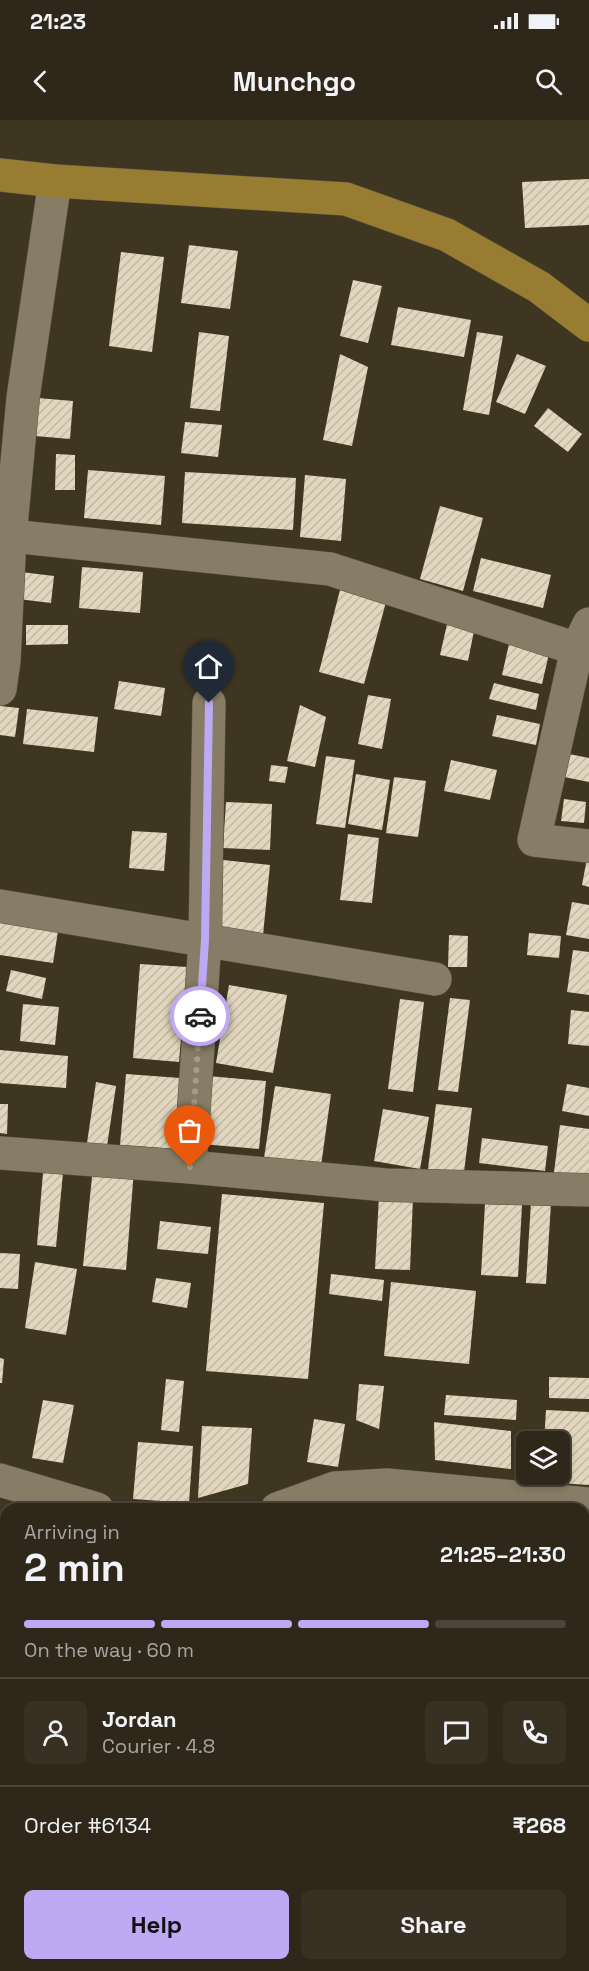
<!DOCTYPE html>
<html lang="en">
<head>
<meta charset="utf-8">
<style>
	body { margin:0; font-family:"Space Grotesk",sans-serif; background:#373023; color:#f1f3f6; height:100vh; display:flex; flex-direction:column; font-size:22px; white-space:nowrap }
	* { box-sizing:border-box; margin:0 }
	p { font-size:20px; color:#a7a6a2 }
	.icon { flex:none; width:33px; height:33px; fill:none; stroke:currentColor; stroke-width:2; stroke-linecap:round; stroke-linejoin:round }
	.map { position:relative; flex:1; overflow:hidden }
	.details { position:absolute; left:0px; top:1383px; width:590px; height:468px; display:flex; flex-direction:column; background:#2f281a; border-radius:18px 18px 0 0; box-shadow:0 3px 9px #0003,0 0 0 2px #4a4439 }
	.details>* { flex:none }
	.fabs { position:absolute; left:516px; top:1311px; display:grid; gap:12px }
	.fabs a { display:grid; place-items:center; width:54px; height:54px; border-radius:9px; background:#2f281a; box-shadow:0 3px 9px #0003,0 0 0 2px #4a4439; font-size:30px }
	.pin { position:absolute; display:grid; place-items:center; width:51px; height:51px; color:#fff; margin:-62px -26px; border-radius:50% 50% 50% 0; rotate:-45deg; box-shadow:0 0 6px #0007 }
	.pin .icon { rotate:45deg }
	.courier { position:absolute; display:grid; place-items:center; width:60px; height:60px; margin:-30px; border:4px solid #bea9f5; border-radius:50%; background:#fff; color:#222; box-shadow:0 2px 8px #0007 }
	.summary em { font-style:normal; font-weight:800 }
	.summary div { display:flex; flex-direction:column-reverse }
	.summary { display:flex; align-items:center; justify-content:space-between; height:102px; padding:0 24px }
	h1 { font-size:39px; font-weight:800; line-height:45px }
	.bar { display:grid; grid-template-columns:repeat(4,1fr); gap:9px 6px; align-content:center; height:72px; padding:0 24px }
	.bar i { height:8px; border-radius:4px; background:#4a4439 }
	.bar .active { background:#bea9f5 }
	.bar p { grid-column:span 4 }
	.line { display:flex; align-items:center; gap:15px; padding:0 24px; border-top:2px solid #4a4439 }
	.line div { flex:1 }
	.round { display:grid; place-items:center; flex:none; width:63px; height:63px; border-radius:9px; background:#373023 }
	.button { display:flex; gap:12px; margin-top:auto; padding:12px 24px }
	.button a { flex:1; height:69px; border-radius:9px; background:#bea9f5; color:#111; font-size:24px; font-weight:800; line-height:69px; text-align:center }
	.button a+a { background:#373023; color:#f1f3f6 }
	.status { display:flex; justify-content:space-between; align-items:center; height:42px; padding:0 30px; background:#2f281a; direction:ltr }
	.status svg { height:16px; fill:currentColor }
	header { display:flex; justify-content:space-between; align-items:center; height:78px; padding:0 24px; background:#2f281a; font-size:27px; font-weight:800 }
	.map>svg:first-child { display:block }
	.building { fill:url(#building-hatch) }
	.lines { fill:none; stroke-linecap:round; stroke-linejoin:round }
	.minor-casing { stroke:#5c5442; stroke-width:34 }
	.major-casing { stroke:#5c5442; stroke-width:34 }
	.minor { stroke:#877d66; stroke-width:33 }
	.major { stroke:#977c32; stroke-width:33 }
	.done { stroke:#a39c8d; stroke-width:6; stroke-dasharray:0 10.8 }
	.route { stroke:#bea9f5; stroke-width:8 }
</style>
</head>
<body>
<div class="status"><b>21:23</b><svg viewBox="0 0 49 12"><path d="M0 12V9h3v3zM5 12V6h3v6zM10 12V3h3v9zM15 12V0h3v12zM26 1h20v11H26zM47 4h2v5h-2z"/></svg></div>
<header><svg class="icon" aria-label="back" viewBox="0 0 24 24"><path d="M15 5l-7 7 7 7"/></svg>Munchgo<svg class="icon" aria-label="search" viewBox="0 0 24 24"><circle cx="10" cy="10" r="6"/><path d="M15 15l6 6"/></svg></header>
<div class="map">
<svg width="589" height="1851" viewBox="0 0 589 1851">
	<defs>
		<pattern id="building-hatch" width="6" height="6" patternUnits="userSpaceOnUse" patternTransform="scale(1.5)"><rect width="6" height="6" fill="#e2d6be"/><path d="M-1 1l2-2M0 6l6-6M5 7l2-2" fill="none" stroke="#c2b8a4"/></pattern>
	</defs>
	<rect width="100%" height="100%" fill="#3f3622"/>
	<!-- building -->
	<g class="building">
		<path d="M 589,59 L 589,105 L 525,108 L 522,62 Z"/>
		<path d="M 189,125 L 238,131 L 230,189 L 181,183 Z"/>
		<path d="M 121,132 L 164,137 L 152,232 L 109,226 Z"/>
		<path d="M 353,160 L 382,166 L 368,223 L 340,216 Z"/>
		<path d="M 398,187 L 471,200 L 464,237 L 391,225 Z"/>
		<path d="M 199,212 L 229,216 L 220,291 L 190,288 Z"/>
		<path d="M 477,212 L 503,216 L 489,295 L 463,290 Z"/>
		<path d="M 340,234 L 368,247 L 352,326 L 323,320 Z"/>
		<path d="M 517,234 L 546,246 L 525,294 L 496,282 Z"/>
		<path d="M 38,278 L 73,281 L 70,319 L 35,316 Z"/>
		<path d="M 548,288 L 582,314 L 568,332 L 534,306 Z"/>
		<path d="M 185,302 L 222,305 L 218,337 L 181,333 Z"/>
		<path d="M 56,334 L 75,335 L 75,370 L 55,370 Z"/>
		<path d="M 88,350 L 165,356 L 161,405 L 84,398 Z"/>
		<path d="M 185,352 L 296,358 L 293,410 L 182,403 Z"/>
		<path d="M 305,355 L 346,359 L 341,421 L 300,417 Z"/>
		<path d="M 440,386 L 483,398 L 463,471 L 420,459 Z"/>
		<path d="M 481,438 L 551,455 L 543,488 L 473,471 Z"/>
		<path d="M 82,447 L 143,452 L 140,493 L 79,488 Z"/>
		<path d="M 21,452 L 54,456 L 51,483 L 18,479 Z"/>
		<path d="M 340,470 L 386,482 L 364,564 L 319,552 Z"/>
		<path d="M 448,500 L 475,506 L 468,541 L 440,535 Z"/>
		<path d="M 26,505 L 68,505 L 68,524 L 26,525 Z"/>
		<path d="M 511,515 L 551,525 L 542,564 L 502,555 Z"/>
		<path d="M 119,561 L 165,568 L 161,596 L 114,589 Z"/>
		<path d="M 494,563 L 539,574 L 536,590 L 489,579 Z"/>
		<path d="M 368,575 L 391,579 L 382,629 L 358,624 Z"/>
		<path d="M 300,585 L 326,597 L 315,647 L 287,641 Z"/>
		<path d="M 0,586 L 19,588 L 15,617 L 0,615 Z"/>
		<path d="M 27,589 L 98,597 L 94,632 L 23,624 Z"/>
		<path d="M 497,595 L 540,604 L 536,625 L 492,616 Z"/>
		<path d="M 564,633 L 589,638 L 589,662 L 559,656 Z"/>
		<path d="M 326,636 L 355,640 L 345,708 L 316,704 Z"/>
		<path d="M 451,640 L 497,650 L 490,680 L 444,671 Z"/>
		<path d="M 271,645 L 288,647 L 285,663 L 269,661 Z"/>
		<path d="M 356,654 L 390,660 L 382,710 L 348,704 Z"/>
		<path d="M 394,657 L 426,661 L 418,717 L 386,713 Z"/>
		<path d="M 564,679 L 586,682 L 584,703 L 561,701 Z"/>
		<path d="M 226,682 L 272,684 L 270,730 L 223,728 Z"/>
		<path d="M 132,711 L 167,713 L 164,751 L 129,748 Z"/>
		<path d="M 348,714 L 379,718 L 372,783 L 340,780 Z"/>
		<path d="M 588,733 L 589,733 L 589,767 L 582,765 Z"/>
		<path d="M 223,740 L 270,745 L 263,815 L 216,810 Z"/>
		<path d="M 572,782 L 589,785 L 589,819 L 566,815 Z"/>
		<path d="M 0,802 L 58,811 L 53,843 L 0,835 Z"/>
		<path d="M 529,813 L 561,816 L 559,838 L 527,835 Z"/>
		<path d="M 449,815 L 468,816 L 467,847 L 448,847 Z"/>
		<path d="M 573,830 L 589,832 L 589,875 L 567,872 Z"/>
		<path d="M 140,844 L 187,847 L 179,942 L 133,938 Z"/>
		<path d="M 11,850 L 46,858 L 42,879 L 6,871 Z"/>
		<path d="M 229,865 L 287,875 L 273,953 L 216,943 Z"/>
		<path d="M 450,878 L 470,880 L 458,972 L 438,970 Z"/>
		<path d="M 400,879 L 424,882 L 413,972 L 388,969 Z"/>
		<path d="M 23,884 L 59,887 L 55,925 L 20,921 Z"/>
		<path d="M 571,890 L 589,892 L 589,926 L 568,924 Z"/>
		<path d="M 0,930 L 68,936 L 66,968 L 0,963 Z"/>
		<path d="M 126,954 L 180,958 L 175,1029 L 120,1025 Z"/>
		<path d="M 208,956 L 266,961 L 259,1029 L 202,1024 Z"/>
		<path d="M 96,962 L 116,966 L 107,1026 L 87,1023 Z"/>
		<path d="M 567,964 L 589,968 L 589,996 L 562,991 Z"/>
		<path d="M 275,966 L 331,974 L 321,1046 L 264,1038 Z"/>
		<path d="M 0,984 L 8,984 L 7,1014 L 0,1013 Z"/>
		<path d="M 436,984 L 472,988 L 464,1052 L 428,1049 Z"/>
		<path d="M 383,989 L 429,997 L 420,1049 L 374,1041 Z"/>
		<path d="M 560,1005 L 589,1009 L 589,1065 L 553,1060 Z"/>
		<path d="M 482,1018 L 548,1026 L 545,1051 L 479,1043 Z"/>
		<path d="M 44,1041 L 64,1042 L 56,1127 L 37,1125 Z"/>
		<path d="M 93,1047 L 134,1050 L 126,1150 L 83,1146 Z"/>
		<path d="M 222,1074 L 324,1083 L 308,1259 L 206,1251 Z"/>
		<path d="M 379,1076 L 413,1077 L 410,1150 L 375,1149 Z"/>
		<path d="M 531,1082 L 551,1083 L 546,1164 L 526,1163 Z"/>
		<path d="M 485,1084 L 522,1085 L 518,1157 L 481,1155 Z"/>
		<path d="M 160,1101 L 211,1107 L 208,1134 L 157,1129 Z"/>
		<path d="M 0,1133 L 20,1134 L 18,1169 L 0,1168 Z"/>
		<path d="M 35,1142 L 77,1149 L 66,1215 L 25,1208 Z"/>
		<path d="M 331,1154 L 384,1160 L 382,1181 L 329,1174 Z"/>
		<path d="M 156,1158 L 191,1163 L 187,1188 L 152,1182 Z"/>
		<path d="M 391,1162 L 476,1171 L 469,1244 L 384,1236 Z"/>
		<path d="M 0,1238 L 4,1239 L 2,1263 L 0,1263 Z"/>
		<path d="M 549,1257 L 589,1258 L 589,1279 L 549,1278 Z"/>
		<path d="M 166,1259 L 184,1261 L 179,1312 L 161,1310 Z"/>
		<path d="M 359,1264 L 384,1266 L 379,1309 L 356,1300 Z"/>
		<path d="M 446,1275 L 517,1280 L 516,1300 L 444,1295 Z"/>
		<path d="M 43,1280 L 74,1285 L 63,1343 L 32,1338 Z"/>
		<path d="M 546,1290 L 589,1292 L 589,1365 L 542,1362 L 542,1354 L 560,1354 L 560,1322 L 544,1322 Z"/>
		<path d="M 314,1299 L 345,1304 L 338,1347 L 307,1342 Z"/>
		<path d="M 434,1302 L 511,1311 L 511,1349 L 435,1340 Z"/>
		<path d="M 202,1306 L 252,1308 L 248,1364 L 198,1378 Z"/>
		<path d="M 138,1322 L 193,1326 L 189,1383 L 133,1379 Z"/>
		<path d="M 0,1454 L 6,1455 L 6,1470 L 0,1469 Z"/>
		<path d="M 0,1511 L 6,1512 L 6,1574 L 0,1573 Z"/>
		<rect x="584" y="1583" width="5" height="17"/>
		<path d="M 584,1615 L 589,1616 L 589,1643 L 584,1642 Z"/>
		<rect x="584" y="1660" width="5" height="32"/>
		<path d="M 0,1682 L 6,1683 L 6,1703 L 0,1702 Z"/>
		<path d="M 584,1710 L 589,1711 L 589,1731 L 584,1730 Z"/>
		<path d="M 0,1711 L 6,1712 L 6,1757 L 0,1756 Z"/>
		<path d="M 584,1759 L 589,1761 L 589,1813 L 586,1834 L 584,1834 Z"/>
		<path d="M 0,1765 L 6,1766 L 6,1784 L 0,1783 Z"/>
		<path d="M 510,1845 L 573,1845 L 578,1846 L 578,1851 L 509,1851 Z"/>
	</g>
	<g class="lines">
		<!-- minor casing -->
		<g class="minor-casing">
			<g id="minor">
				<path d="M 0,415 L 330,449 L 577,529 L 589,504"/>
				<path d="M 577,529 L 534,720 L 589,726"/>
				<path d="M 0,569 L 4,541 L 10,417 L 23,278 L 55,61"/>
				<path d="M 0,786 L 435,859"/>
				<path d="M 0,1033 L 190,1047 L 386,1065 L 589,1070"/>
				<path d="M 190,1047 L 205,820 L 209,583"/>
				<path d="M 0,1360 L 97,1389"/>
				<path d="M 277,1389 L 335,1368 L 387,1365 L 589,1384"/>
				<path d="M 584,1535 L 589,1535"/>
				<path d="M 0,1818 L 6,1819"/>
				<path d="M 56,1851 L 57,1845"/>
			</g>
		</g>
		<!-- major casing -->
		<g class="major-casing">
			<path id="major" d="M 0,55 L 55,61 L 346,79 L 447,115 L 539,167 L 589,205"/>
		</g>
		<!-- minor -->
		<use href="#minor" class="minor"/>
		<!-- major -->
		<use href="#major" class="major"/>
	</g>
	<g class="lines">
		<!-- done -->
		<path class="done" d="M 190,1047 L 200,896"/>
		<!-- route -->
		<path class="route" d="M 200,896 L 205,820 L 209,583"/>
	</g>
</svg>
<div class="fabs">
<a><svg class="icon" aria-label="layers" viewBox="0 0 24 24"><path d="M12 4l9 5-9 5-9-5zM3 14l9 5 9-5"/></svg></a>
</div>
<div class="pin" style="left:190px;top:1047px;background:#ea580c"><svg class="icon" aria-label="bag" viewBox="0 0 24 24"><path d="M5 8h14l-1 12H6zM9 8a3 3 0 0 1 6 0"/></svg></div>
<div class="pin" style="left:209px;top:583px;background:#1f2937"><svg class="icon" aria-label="home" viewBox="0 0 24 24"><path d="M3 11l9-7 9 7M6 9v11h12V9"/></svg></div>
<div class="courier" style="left:200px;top:896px"><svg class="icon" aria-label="car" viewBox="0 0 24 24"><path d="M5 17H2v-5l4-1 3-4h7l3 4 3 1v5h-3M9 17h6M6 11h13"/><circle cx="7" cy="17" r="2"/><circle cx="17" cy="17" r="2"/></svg></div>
<section class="details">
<div class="summary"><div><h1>2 min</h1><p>Arriving in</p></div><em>21:25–21:30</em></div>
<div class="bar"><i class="active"></i><i class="active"></i><i class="active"></i><i></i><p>On the way · 60 m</p></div>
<div class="line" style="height:108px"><a class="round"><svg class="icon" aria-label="person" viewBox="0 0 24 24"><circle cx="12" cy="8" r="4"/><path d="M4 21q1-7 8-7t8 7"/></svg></a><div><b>Jordan</b><p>Courier · 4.8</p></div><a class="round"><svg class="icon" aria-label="chat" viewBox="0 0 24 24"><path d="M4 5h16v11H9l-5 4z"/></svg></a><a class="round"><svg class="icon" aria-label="phone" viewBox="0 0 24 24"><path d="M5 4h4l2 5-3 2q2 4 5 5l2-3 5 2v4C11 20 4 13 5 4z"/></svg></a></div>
<div class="line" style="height:78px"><div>Order #6134</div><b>₹268</b></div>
<div class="button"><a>Help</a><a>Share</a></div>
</section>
</div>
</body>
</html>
